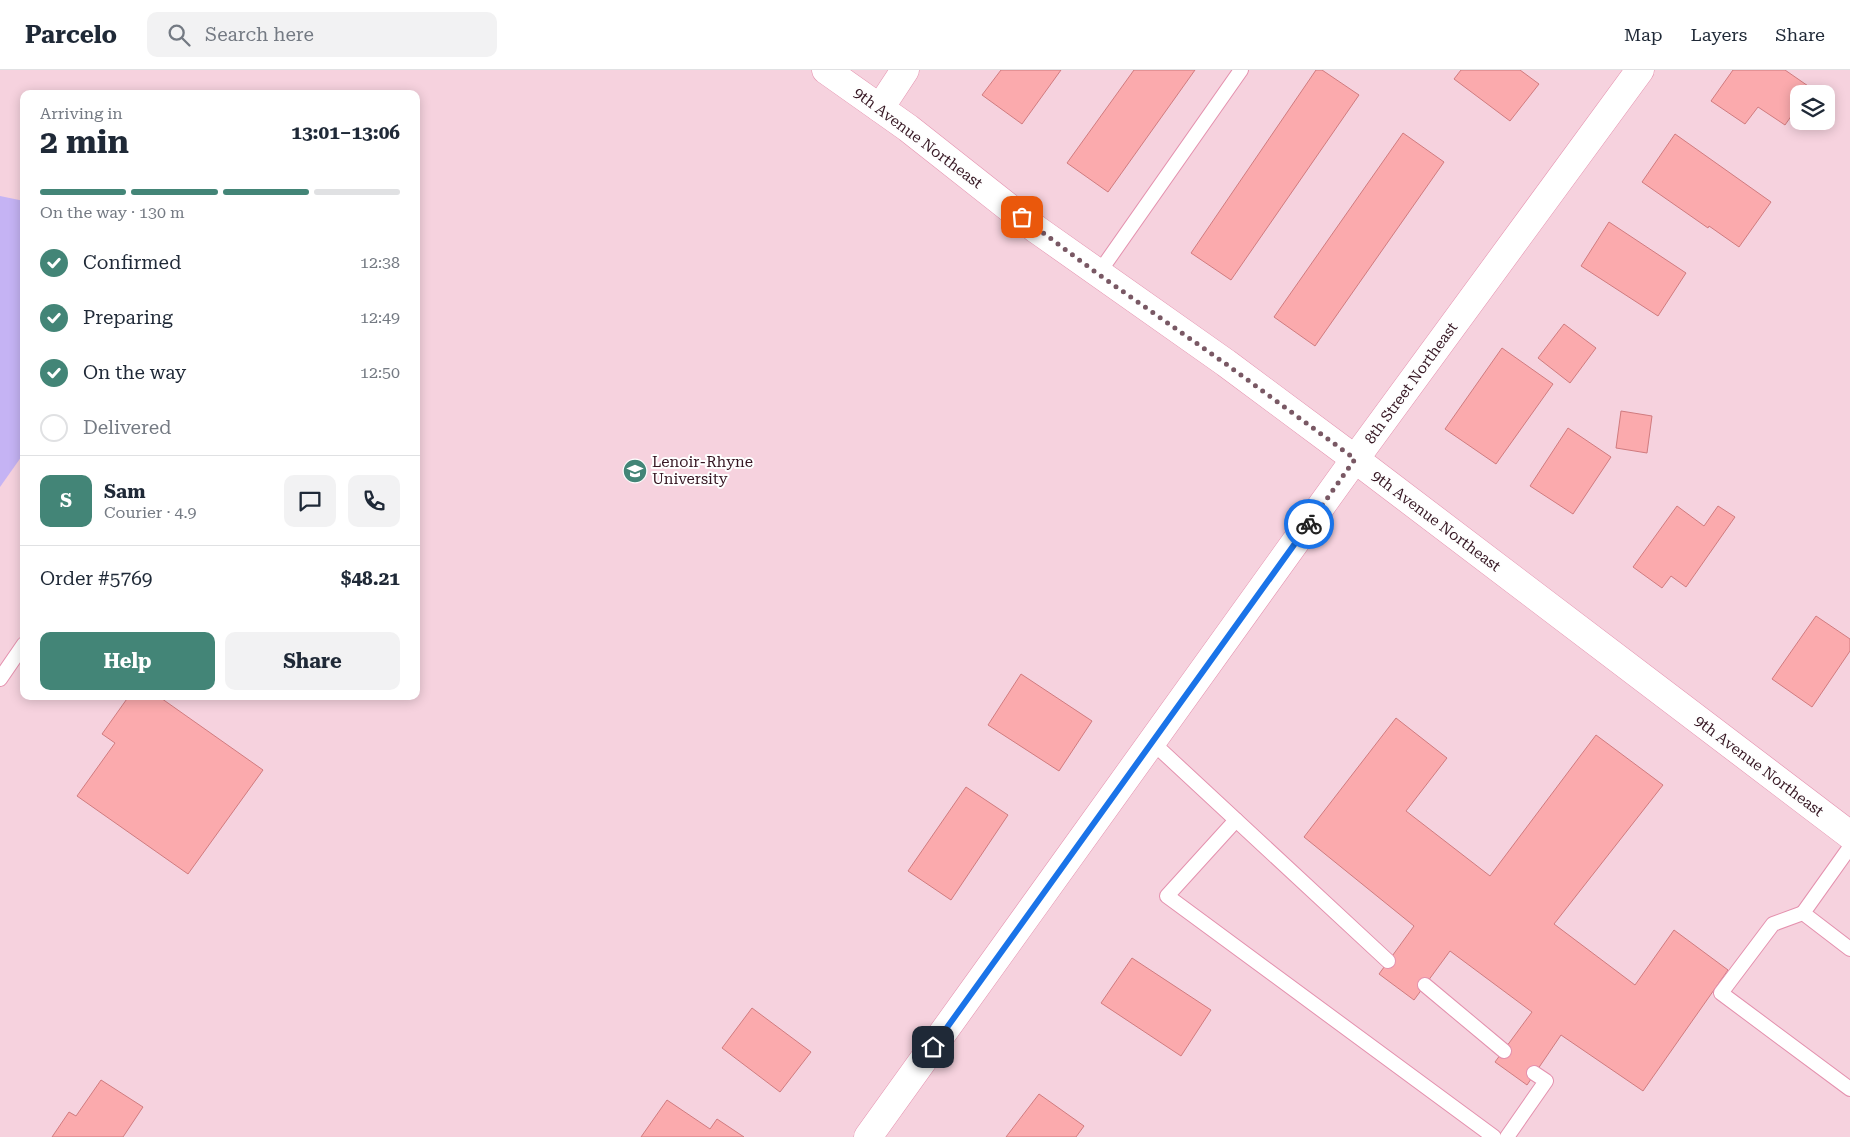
<!DOCTYPE html>
<html lang="en">
<head>
<meta charset="utf-8">
<style>
	body { margin:0; font-family:"Roboto Serif",serif; background:#f2f2f3; color:#1f2937; height:100vh; display:flex; flex-direction:column; font-size:19px; white-space:nowrap }
	* { box-sizing:border-box; margin:0 }
	p { font-size:16px; color:#747a83 }
	.icon { flex:none; width:28px; height:28px; fill:none; stroke:currentColor; stroke-width:2; stroke-linecap:round; stroke-linejoin:round }
	.map { position:relative; flex:1; overflow:hidden }
	.panel { position:absolute; left:20px; top:20px; width:400px; height:610px; display:flex; flex-direction:column; background:#fff; border-radius:10px; box-shadow:0 2px 12px #0003 }
	.panel>* { flex:none }
	.buttons { position:absolute; left:1790px; top:15px; display:grid; gap:10px }
	.buttons a { display:grid; place-items:center; width:45px; height:45px; border-radius:10px; background:#fff; box-shadow:0 2px 12px #0003; font-size:25px }
	.pin { position:absolute; display:grid; place-items:center; width:42px; height:42px; color:#fff; margin:-21px; border-radius:10px; box-shadow:0 2px 8px #0006 }
	.courier { position:absolute; display:grid; place-items:center; width:50px; height:50px; margin:-25px; border:4px solid #1a73e8; border-radius:50%; background:#fff; color:#222; box-shadow:0 1px 6px #0007 }
	.headline em { font-style:normal; font-weight:700 }
	.headline div { display:flex; flex-direction:column-reverse }
	.headline { display:flex; align-items:center; justify-content:space-between; height:85px; padding:0 20px }
	h1 { font-size:32px; font-weight:700; line-height:38px }
	.bar { display:grid; grid-template-columns:repeat(4,1fr); gap:8px 5px; align-content:center; height:60px; padding:0 20px }
	.bar i { height:6px; border-radius:4px; background:#e0e1e3 }
	.bar .on { background:#438577 }
	.bar p { grid-column:span 4 }
	.line { display:flex; align-items:center; gap:12px; padding:0 20px; border-top:1px solid #e0e1e3 }
	.line div { flex:1 }
	.round { display:grid; place-items:center; flex:none; width:52px; height:52px; border-radius:10px; background:#f2f2f3 }
	ol { padding:0 20px; list-style:none }
	li { display:flex; align-items:center; gap:15px; height:55px }
	li p { margin-inline-start:auto }
	li .icon { padding:5px; border-radius:50%; background:#438577; color:#fff; stroke-width:4 }
	li:last-child { color:#747a83 }
	li i { width:28px; height:28px; border:2px solid #e0e1e3; border-radius:50% }
	.cta { display:flex; gap:10px; margin-top:auto; padding:10px 20px }
	.cta a { flex:1; height:58px; border-radius:10px; background:#438577; color:#fff; font-size:20px; font-weight:700; line-height:58px; text-align:center }
	.cta a+a { background:#f2f2f3; color:#1f2937 }
	header { display:flex; align-items:center; gap:30px; box-sizing:border-box; height:70px; padding:0 25px; background:#fff; border-bottom:1px solid #e0e1e3 }
	header strong { font-size:24px }
	nav { display:flex; gap:28px; margin-inline-start:auto; font-size:18px }
	.search { width:350px; height:45px; background:#f2f2f3; display:flex; align-items:center; gap:12px; box-sizing:border-box; padding:0 18px; border-radius:10px; color:#747a83; font-size:19px }
	.map>svg:first-child { display:block }
	.green { fill:#c5b3f4 }
	.building { fill:#fbaaad; stroke:#d07b7f }
	.lines { fill:none; stroke-linecap:round; stroke-linejoin:round }
	.lane-casing { stroke:#e491ae; stroke-width:16 }
	.street-casing { stroke:#e491ae; stroke-width:29 }
	.secondary-casing { stroke:#e491ae; stroke-width:29 }
	.lane { stroke:#fff; stroke-width:14 }
	.street { stroke:#fff; stroke-width:28 }
	.secondary { stroke:#fff; stroke-width:28 }
	.done { stroke:#795864; stroke-width:5; stroke-dasharray:0 9 }
	.route { stroke:#1a73e8; stroke-width:6 }
	.labels { text-anchor:middle; stroke-width:4; stroke-linejoin:round; paint-order:stroke }
	.street-label { font-size:15px; fill:#351622; stroke:#fefefe }
	.poi-label { font-size:15px; fill:#351622; stroke:#fefefe; text-anchor:start }
</style>
</head>
<body>
<header>
<strong>Parcelo</strong>
<div class="search"><svg class="icon" aria-label="search" viewBox="0 0 24 24"><circle cx="10" cy="10" r="6"/><path d="M15 15l6 6"/></svg>Search here</div>
<nav><a>Map</a><a>Layers</a><a>Share</a></nav>
</header>
<div class="map">
<svg width="1850" height="1067" viewBox="0 0 1850 1067">
	<rect width="100%" height="100%" fill="#f6d2de"/>
	<!-- green -->
	<path class="green" d="M 0,126 L 24,131 L 24,383 L 0,417 Z"/>
	<!-- building -->
	<g class="building">
		<path d="M 1001,0 L 1061,0 L 1022,54 L 982,25 Z"/>
		<path d="M 1134,0 L 1195,0 L 1108,122 L 1067,93 Z"/>
		<path d="M 1316,0 L 1322,0 L 1359,25 L 1231,210 L 1191,183 Z"/>
		<path d="M 1461,0 L 1520,0 L 1539,14 L 1510,51 L 1454,9 Z"/>
		<path d="M 1733,0 L 1785,0 L 1811,18 L 1807,24 L 1799,24 L 1799,35 L 1785,55 L 1758,37 L 1745,54 L 1711,31 Z"/>
		<path d="M 1403,63 L 1444,92 L 1315,276 L 1274,247 Z"/>
		<path d="M 1675,64 L 1771,132 L 1739,177 L 1709,156 L 1708,158 L 1642,112 Z"/>
		<path d="M 1609,152 L 1686,203 L 1658,246 L 1581,196 Z"/>
		<path d="M 1564,254 L 1596,278 L 1570,313 L 1538,288 Z"/>
		<path d="M 1502,278 L 1553,314 L 1496,394 L 1445,359 Z"/>
		<path d="M 1621,341 L 1652,346 L 1647,383 L 1616,378 Z"/>
		<path d="M 1568,358 L 1611,387 L 1573,444 L 1530,416 Z"/>
		<path d="M 1677,436 L 1704,456 L 1718,436 L 1735,447 L 1686,517 L 1671,506 L 1662,518 L 1633,497 Z"/>
		<path d="M 1816,546 L 1850,569 L 1850,581 L 1812,637 L 1772,609 Z"/>
		<path d="M 1021,604 L 1092,651 L 1059,701 L 988,655 Z"/>
		<path d="M 129,626 L 158,626 L 263,700 L 188,804 L 77,726 L 115,673 L 102,664 Z"/>
		<path d="M 1396,648 L 1447,688 L 1406,741 L 1490,806 L 1596,665 L 1663,715 L 1554,854 L 1635,915 L 1674,860 L 1728,900 L 1643,1021 L 1561,965 L 1527,1015 L 1495,992 L 1532,942 L 1450,881 L 1414,930 L 1379,904 L 1414,856 L 1304,767 Z"/>
		<path d="M 966,717 L 1008,745 L 951,830 L 908,801 Z"/>
		<path d="M 1132,888 L 1211,940 L 1181,986 L 1101,933 Z"/>
		<path d="M 752,938 L 811,982 L 780,1022 L 722,978 Z"/>
		<path d="M 101,1010 L 143,1037 L 123,1067 L 52,1067 L 69,1042 L 76,1046 Z"/>
		<path d="M 1039,1024 L 1084,1056 L 1076,1067 L 1006,1067 Z"/>
		<path d="M 667,1030 L 710,1059 L 717,1049 L 744,1067 L 641,1067 Z"/>
	</g>
	<g class="lines">
		<!-- lane casing -->
		<g class="lane-casing">
			<g id="lane">
				<path d="M 1098,204 L 1241,0"/>
				<path d="M 0,609 L 24,574"/>
				<path d="M 1152,672 L 1388,891"/>
				<path d="M 1236,750 L 1167,826 L 1494,1067"/>
				<path d="M 1850,777 L 1803,843 L 1850,879"/>
				<path d="M 1803,843 L 1773,854 L 1721,923 L 1850,1019"/>
				<path d="M 1425,915 L 1504,981"/>
				<path d="M 1507,1067 L 1546,1011 L 1534,1003"/>
			</g>
		</g>
		<!-- street casing -->
		<g class="street-casing">
			<g id="street">
				<path d="M 826,0 L 908,58 L 1036,159 L 1226,293 L 1355,389 L 1850,765"/>
				<path d="M 880,38 L 905,0"/>
			</g>
		</g>
		<!-- secondary casing -->
		<g class="secondary-casing">
			<path id="secondary" d="M 868,1067 L 1355,389 L 1640,0"/>
		</g>
		<!-- lane -->
		<use href="#lane" class="lane"/>
		<!-- street -->
		<use href="#street" class="street"/>
		<!-- secondary -->
		<use href="#secondary" class="secondary"/>
	</g>
	<g class="lines">
		<!-- done -->
		<path class="done" d="M 1022,147 L 1098,204 L 1226,294 L 1355,389 L 1309,454"/>
		<!-- route -->
		<path class="route" d="M 933,977 L 1309,454"/>
	</g>
	<!-- icons -->
	<defs>
		<g id="university-disc" transform="scale(1.25)"><circle r="9.5" fill="#438577" stroke="#fefefe"/><path d="M0-5L7-2L0 1L-7-2ZM-4 1L0 2.5L4 1V4Q0 6-4 4Z" fill="#fff"/></g>
	</defs>
	<g fill-rule="evenodd">
		<use href="#university-disc" x="635" y="401"/>
	</g>
	<g class="labels">
		<!-- street labels -->
		<g class="street-label">
			<text transform="translate(918 68) rotate(37)" y="5">9th Avenue Northeast</text>
			<text transform="translate(1411 313) rotate(-54)" y="5">8th Street Northeast</text>
			<text transform="translate(1436 451) rotate(37)" y="5">9th Avenue Northeast</text>
			<text transform="translate(1759 696) rotate(37)" y="5">9th Avenue Northeast</text>
		</g>
		<!-- poi labels -->
		<g class="poi-label">
			<text x="652" y="397">Lenoir-Rhyne<tspan x="652" dy="17">University</tspan></text>
		</g>
	</g>
</svg>
<div class="buttons">
<a><svg class="icon" aria-label="layers" viewBox="0 0 24 24"><path d="M12 4l9 5-9 5-9-5zM3 14l9 5 9-5"/></svg></a>
</div>
<div class="pin" style="left:1022px;top:147px;background:#ea580c"><svg class="icon" aria-label="bag" viewBox="0 0 24 24"><path d="M5 8h14l-1 12H6zM9 8a3 3 0 0 1 6 0"/></svg></div>
<div class="pin" style="left:933px;top:977px;background:#1f2937"><svg class="icon" aria-label="home" viewBox="0 0 24 24"><path d="M3 11l9-7 9 7M6 9v11h12V9"/></svg></div>
<div class="courier" style="left:1309px;top:454px"><svg class="icon" aria-label="bike" viewBox="0 0 24 24"><circle cx="6" cy="16" r="4"/><circle cx="18" cy="16" r="4"/><path d="M6 16l4-8h5l3 8M10 8l3 8H6M13 5h3"/></svg></div>
<section class="panel">
<div class="headline"><div><h1>2 min</h1><p>Arriving in</p></div><em>13:01–13:06</em></div>
<div class="bar"><i class="on"></i><i class="on"></i><i class="on"></i><i></i><p>On the way · 130 m</p></div>
<ol>
<li><svg class="icon" aria-label="check" viewBox="0 0 24 24"><path d="M5 12l5 5 9-10"/></svg>Confirmed<p>12:38</p></li>
<li><svg class="icon" aria-label="check" viewBox="0 0 24 24"><path d="M5 12l5 5 9-10"/></svg>Preparing<p>12:49</p></li>
<li><svg class="icon" aria-label="check" viewBox="0 0 24 24"><path d="M5 12l5 5 9-10"/></svg>On the way<p>12:50</p></li>
<li><i></i>Delivered</li>
</ol>
<div class="line" style="height:90px"><b class="round" style="background:#438577;color:#fff">S</b><div><b>Sam</b><p>Courier · 4.9</p></div><a class="round"><svg class="icon" aria-label="chat" viewBox="0 0 24 24"><path d="M4 5h16v11H9l-5 4z"/></svg></a><a class="round"><svg class="icon" aria-label="phone" viewBox="0 0 24 24"><path d="M5 4h4l2 5-3 2q2 4 5 5l2-3 5 2v4C11 20 4 13 5 4z"/></svg></a></div>
<div class="line" style="height:65px"><div>Order #5769</div><b>$48.21</b></div>
<div class="cta"><a>Help</a><a>Share</a></div>
</section>
</div>
</body>
</html>
